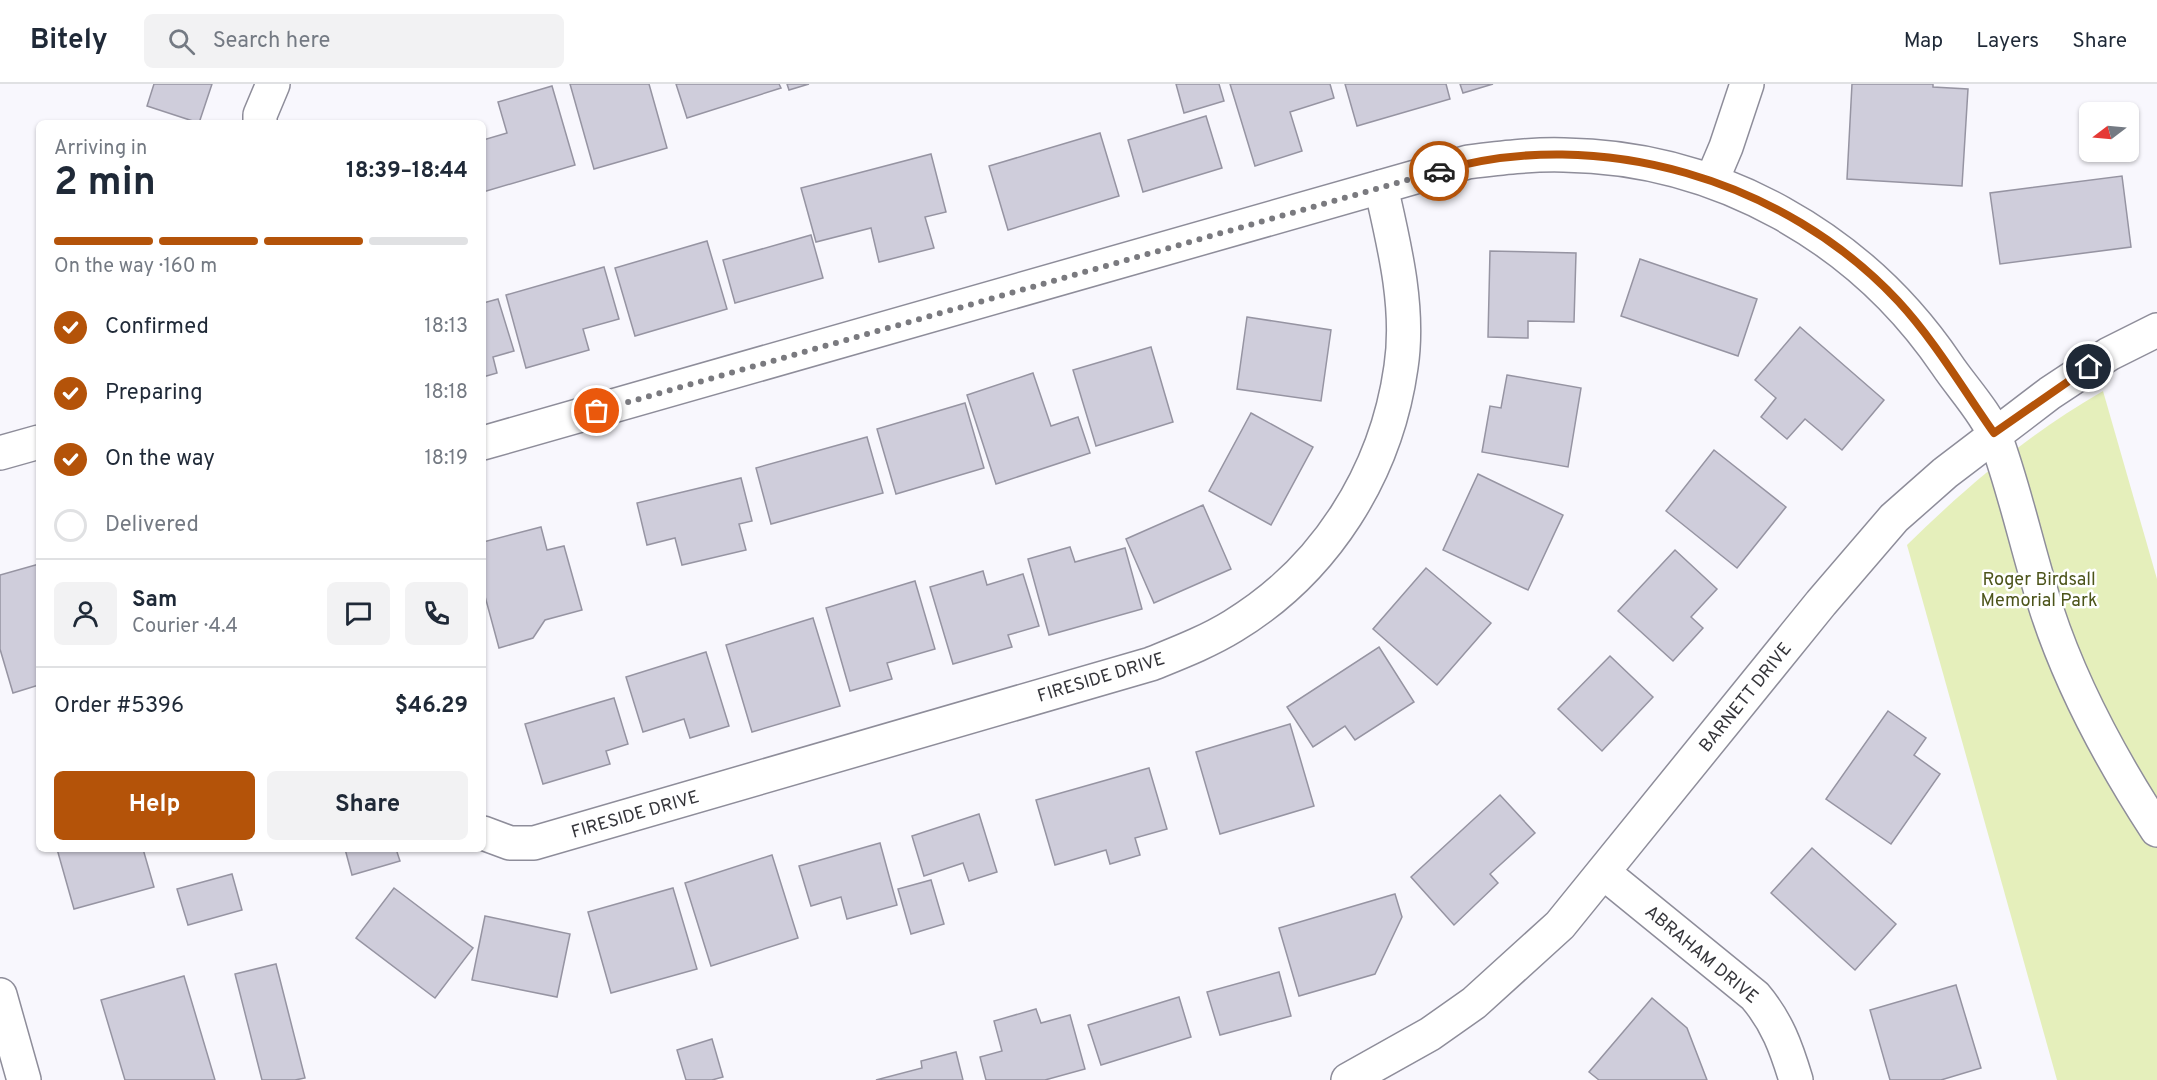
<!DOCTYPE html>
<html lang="en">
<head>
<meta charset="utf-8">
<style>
	body { margin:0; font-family:Overpass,sans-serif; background:#f2f2f3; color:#1f2937; height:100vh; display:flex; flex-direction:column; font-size:22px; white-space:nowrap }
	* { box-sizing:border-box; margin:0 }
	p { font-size:20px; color:#747a83 }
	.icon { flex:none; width:33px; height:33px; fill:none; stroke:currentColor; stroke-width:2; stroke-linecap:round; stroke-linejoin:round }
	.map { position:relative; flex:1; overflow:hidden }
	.side { position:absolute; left:36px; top:36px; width:450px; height:732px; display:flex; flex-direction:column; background:#fff; border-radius:9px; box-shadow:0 2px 4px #0004 }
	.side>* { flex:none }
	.needle { width:39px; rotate:254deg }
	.tools { position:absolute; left:2079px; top:18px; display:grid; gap:12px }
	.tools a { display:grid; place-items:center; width:60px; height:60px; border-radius:9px; background:#fff; box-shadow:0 2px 4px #0004; font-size:30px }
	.pin { position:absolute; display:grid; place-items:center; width:51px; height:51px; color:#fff; margin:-26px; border:3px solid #fff; border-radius:50%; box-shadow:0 2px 6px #0007 }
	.courier { position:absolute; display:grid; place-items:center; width:60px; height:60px; margin:-30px; border:4px solid #b45309; border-radius:50%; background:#fff; color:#222; box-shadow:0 2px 8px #0007 }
	.summary em { font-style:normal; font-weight:700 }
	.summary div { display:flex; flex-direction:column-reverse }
	.summary { display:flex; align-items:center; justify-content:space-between; height:102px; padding:0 18px }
	h1 { font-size:39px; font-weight:700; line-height:45px }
	.bar { display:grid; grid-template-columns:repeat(4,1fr); gap:9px 6px; align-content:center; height:72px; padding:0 18px }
	.bar i { height:8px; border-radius:4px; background:#e0e1e3 }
	.bar .current { background:#b45309 }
	.bar p { grid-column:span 4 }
	.line { display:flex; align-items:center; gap:15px; padding:0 18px; border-top:2px solid #e0e1e3 }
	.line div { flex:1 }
	.round { display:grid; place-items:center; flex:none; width:63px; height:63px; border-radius:9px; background:#f2f2f3 }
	ol { padding:0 18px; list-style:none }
	li { display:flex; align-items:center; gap:18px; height:66px }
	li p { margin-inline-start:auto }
	li .icon { padding:6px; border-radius:50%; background:#b45309; color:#fff; stroke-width:4 }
	li:last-child { color:#747a83 }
	li i { width:33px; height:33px; border:3px solid #e0e1e3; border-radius:50% }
	.primary-button { display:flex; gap:12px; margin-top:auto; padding:12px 18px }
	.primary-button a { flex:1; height:69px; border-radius:9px; background:#b45309; color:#fff; font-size:24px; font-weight:700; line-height:69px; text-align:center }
	.primary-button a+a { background:#f2f2f3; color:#1f2937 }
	header { display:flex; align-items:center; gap:36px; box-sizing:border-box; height:84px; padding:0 30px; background:#fff; border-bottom:2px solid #e0e1e3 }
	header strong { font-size:28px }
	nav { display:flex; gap:33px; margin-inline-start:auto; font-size:21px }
	.search { width:420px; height:54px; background:#f2f2f3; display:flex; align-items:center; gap:15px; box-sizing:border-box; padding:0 21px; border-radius:9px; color:#747a83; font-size:22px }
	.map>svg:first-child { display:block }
	.green { fill:#e5efbb }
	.building { fill:#cfcddb; stroke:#9694a2; stroke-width:1.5 }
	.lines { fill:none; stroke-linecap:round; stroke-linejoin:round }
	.minor-casing { stroke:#8e8d9a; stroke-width:36 }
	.minor { stroke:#fff; stroke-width:33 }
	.done { stroke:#7a7a7f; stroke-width:6; stroke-dasharray:0 10.8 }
	.route { stroke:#b45309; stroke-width:8 }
	.labels { text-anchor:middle; stroke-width:5; stroke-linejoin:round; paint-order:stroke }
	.park-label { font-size:18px; fill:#4c541a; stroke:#fff }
	.street-label { font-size:18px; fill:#36363b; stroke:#fff }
</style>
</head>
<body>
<header>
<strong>Bitely</strong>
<div class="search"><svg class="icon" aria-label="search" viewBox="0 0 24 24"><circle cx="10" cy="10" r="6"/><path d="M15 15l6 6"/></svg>Search here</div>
<nav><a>Map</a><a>Layers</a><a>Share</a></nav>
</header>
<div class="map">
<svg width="2157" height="996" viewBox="0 0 2157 996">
	<rect width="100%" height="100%" fill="#f8f7fd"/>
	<!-- green -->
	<path class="green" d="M 2103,307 L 2157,495 L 2157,996 L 2057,996 L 1907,461 C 1967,402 2030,349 2103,307 Z"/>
	<!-- building -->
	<g class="building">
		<path d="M 154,0 L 212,0 L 199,39 L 147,22 Z"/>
		<path d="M 570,0 L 649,0 L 667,64 L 594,85 Z"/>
		<path d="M 676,0 L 779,0 L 781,4 L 687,34 Z"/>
		<path d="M 787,0 L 809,0 L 789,6 Z"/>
		<path d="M 1176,0 L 1219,0 L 1224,17 L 1184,29 Z"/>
		<path d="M 1230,0 L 1330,0 L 1334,14 L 1290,28 L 1302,67 L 1255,82 Z"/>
		<path d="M 1345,0 L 1446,0 L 1450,15 L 1357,42 Z"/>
		<path d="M 1460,0 L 1493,0 L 1463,9 Z"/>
		<path d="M 1852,0 L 1933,0 L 1933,3 L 1968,5 L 1962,102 L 1847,95 Z"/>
		<path d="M 552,2 L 575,81 L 483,108 L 483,56 L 507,49 L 498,18 Z"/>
		<path d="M 1206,32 L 1222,84 L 1143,108 L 1128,56 Z"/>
		<path d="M 1100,49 L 1119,112 L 1008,146 L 989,82 Z"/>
		<path d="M 931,70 L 946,128 L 925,133 L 934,164 L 879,178 L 871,144 L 816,158 L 801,104 Z"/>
		<path d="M 2122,92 L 2131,163 L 2000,180 L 1990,109 Z"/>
		<path d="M 811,151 L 823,194 L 735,219 L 723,176 Z"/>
		<path d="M 707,157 L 727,225 L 635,252 L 615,184 Z"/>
		<path d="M 1490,167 L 1576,169 L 1574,238 L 1528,237 L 1528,254 L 1488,253 Z"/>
		<path d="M 1640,175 L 1757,215 L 1738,272 L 1621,232 Z"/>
		<path d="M 604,183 L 619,235 L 583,245 L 589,266 L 526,284 L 506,211 Z"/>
		<path d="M 498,215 L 514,267 L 493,273 L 497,289 L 483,293 L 483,219 Z"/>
		<path d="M 1247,233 L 1331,246 L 1321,317 L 1237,305 Z"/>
		<path d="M 1800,243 L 1884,316 L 1842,366 L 1805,335 L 1787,355 L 1761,333 L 1776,314 L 1755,296 Z"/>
		<path d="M 1151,263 L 1173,338 L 1096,362 L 1073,286 Z"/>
		<path d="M 1033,289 L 1051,342 L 1078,333 L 1090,369 L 996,400 L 967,311 Z"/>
		<path d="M 1507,291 L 1581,304 L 1568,383 L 1482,368 L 1490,322 L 1501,324 Z"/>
		<path d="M 965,319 L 984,384 L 896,410 L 877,345 Z"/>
		<path d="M 1251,329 L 1313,363 L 1271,441 L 1209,407 Z"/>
		<path d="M 867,353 L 883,409 L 771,440 L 756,384 Z"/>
		<path d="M 1714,366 L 1786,423 L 1737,484 L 1666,427 Z"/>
		<path d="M 1478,390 L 1563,431 L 1528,506 L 1443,466 Z"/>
		<path d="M 741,394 L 752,437 L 739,440 L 746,466 L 682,481 L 675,454 L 647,461 L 637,419 Z"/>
		<path d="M 1203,421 L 1231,485 L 1154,519 L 1126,455 Z"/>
		<path d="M 541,443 L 547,466 L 564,462 L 582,526 L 545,536 L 533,554 L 499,564 L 483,505 L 483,458 Z"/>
		<path d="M 1070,463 L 1075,478 L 1125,464 L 1142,525 L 1049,551 L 1028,475 Z"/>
		<path d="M 1675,466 L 1717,505 L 1691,533 L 1703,544 L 1673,577 L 1618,527 Z"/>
		<path d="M 39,480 L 39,601 L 13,609 L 0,565 L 0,491 Z"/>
		<path d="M 1426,484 L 1491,539 L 1437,601 L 1373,545 Z"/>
		<path d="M 983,487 L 987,501 L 1023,490 L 1039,542 L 1008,551 L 1012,563 L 953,580 L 930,503 Z"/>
		<path d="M 915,497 L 935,565 L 887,579 L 892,595 L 850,607 L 826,524 Z"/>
		<path d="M 813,534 L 840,622 L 752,648 L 726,561 Z"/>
		<path d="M 1379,563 L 1414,618 L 1355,656 L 1345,642 L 1313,663 L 1287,623 Z"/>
		<path d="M 706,568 L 729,642 L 690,654 L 684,635 L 643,648 L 626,593 Z"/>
		<path d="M 1610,572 L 1653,613 L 1602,667 L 1558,625 Z"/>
		<path d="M 614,614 L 628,660 L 606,667 L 610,680 L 543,700 L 525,640 Z"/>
		<path d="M 1888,627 L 1926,654 L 1914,671 L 1940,690 L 1891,760 L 1826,715 Z"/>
		<path d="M 1290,640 L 1314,722 L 1220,750 L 1196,668 Z"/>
		<path d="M 1149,684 L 1167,745 L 1135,754 L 1140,771 L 1110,780 L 1106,766 L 1055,781 L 1036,716 Z"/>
		<path d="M 1500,711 L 1535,749 L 1490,790 L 1498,799 L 1454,841 L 1411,793 Z"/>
		<path d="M 979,730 L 997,788 L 969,797 L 963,779 L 924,792 L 912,752 Z"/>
		<path d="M 880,759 L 897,821 L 847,835 L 841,813 L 811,822 L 799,782 Z"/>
		<path d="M 1812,764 L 1896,840 L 1855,886 L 1771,809 Z"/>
		<path d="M 57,765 L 143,765 L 154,803 L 74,825 Z"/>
		<path d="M 345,765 L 396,765 L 400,777 L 352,791 Z"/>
		<path d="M 772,771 L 798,854 L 711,882 L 685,799 Z"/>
		<path d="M 232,790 L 242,826 L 188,841 L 177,805 Z"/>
		<path d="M 931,796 L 944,840 L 911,850 L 898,805 Z"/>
		<path d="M 394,804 L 473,864 L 435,914 L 356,854 Z"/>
		<path d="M 673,804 L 697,885 L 611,909 L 588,828 Z"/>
		<path d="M 1395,810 L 1402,833 L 1375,890 L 1299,912 L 1279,844 Z"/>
		<path d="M 485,832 L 570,850 L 557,913 L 472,896 Z"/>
		<path d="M 276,880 L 305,994 L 295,996 L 262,996 L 235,890 Z"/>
		<path d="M 1279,888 L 1291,932 L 1220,951 L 1207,908 Z"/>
		<path d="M 184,892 L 215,996 L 125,996 L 101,916 Z"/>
		<path d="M 1956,901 L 1981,984 L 1941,996 L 1890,996 L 1870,926 Z"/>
		<path d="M 1179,913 L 1191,953 L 1101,981 L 1088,941 Z"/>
		<path d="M 1652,914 L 1687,944 L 1707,996 L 1599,996 L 1589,988 Z"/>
		<path d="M 1036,925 L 1041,939 L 1070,931 L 1085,985 L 1045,996 L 986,996 L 980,973 L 1002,967 L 994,937 Z"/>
		<path d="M 712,955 L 723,993 L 712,996 L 686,996 L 677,966 Z"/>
		<path d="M 956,968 L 963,996 L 876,996 L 922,984 L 921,977 Z"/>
	</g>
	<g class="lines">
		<!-- minor casing -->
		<g class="minor-casing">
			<g id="minor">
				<path d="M 260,39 L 260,31 L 273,0"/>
				<path d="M 1712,96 L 1726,63 L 1747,0"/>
				<path d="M 483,359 L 1468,78 C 1500,74 1532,70 1564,71 C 1719,73 1861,154 1947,281 C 1961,302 1987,330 1995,352 C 2016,409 2028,469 2047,527 C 2073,606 2112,677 2157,746"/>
				<path d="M 0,369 L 39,358"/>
				<path d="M 483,749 L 510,759 L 534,759 L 1151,580 C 1178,569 1207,558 1233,542 C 1325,486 1386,390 1401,283 C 1410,224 1394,160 1381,103"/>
				<path d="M 1604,789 L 1755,912 C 1777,938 1786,963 1796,996"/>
				<path d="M 0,911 L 24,996"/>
				<path d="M 1348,996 L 1430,950 L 1474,919 L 1560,841 L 1821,519 L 1894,434 L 1945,389 L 2050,309 L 2109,270 L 2157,246"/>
			</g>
		</g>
		<!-- minor -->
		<use href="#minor" class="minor"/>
	</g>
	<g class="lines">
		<!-- done -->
		<path class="done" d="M 597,327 L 1439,87"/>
		<!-- route -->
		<path class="route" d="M 1439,87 C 1599,40 1785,96 1898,217 C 1935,257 1963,305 1994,349 L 2089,283"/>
	</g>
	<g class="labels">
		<!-- park labels -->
		<g class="park-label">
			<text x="2039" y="501">Roger Birdsall<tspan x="2039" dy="21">Memorial Park</tspan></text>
		</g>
		<!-- street labels -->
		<g class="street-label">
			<text transform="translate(1101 593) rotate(-17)" y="6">FIRESIDE DRIVE</text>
			<text transform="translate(1745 613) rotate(-51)" y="6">BARNETT DRIVE</text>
			<text transform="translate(635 730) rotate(-16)" y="6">FIRESIDE DRIVE</text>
			<text transform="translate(1702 870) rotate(40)" y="6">ABRAHAM DRIVE</text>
		</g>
	</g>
</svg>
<div class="tools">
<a><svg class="needle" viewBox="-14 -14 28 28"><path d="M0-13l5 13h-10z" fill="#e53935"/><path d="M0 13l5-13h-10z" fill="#747a83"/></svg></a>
</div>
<div class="pin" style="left:597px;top:327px;background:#ea580c"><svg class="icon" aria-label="bag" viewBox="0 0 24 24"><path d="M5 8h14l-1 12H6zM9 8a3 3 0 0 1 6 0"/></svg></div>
<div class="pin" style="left:2089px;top:283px;background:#1f2937"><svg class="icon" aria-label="home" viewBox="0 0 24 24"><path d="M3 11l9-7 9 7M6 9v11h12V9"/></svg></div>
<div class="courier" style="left:1439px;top:87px"><svg class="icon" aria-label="car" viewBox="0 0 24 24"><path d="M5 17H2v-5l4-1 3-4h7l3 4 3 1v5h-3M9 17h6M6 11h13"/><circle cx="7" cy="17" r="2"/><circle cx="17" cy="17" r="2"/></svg></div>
<section class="side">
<div class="summary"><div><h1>2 min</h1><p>Arriving in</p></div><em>18:39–18:44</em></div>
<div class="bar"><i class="current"></i><i class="current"></i><i class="current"></i><i></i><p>On the way · 160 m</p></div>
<ol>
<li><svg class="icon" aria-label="check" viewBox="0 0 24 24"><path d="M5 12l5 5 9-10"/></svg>Confirmed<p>18:13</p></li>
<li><svg class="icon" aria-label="check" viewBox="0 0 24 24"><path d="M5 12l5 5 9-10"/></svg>Preparing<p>18:18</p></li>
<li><svg class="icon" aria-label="check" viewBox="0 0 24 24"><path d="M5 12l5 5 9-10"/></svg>On the way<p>18:19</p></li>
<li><i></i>Delivered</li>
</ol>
<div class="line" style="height:108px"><a class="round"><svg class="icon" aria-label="person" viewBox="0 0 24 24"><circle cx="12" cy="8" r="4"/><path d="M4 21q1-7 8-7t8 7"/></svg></a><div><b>Sam</b><p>Courier · 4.4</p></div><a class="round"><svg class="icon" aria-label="chat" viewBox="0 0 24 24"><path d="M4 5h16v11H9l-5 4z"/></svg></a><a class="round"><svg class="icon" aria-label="phone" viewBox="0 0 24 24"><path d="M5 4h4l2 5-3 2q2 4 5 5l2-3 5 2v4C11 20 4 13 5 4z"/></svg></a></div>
<div class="line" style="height:78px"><div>Order #5396</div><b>$46.29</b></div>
<div class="primary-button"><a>Help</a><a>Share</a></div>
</section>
</div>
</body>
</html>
